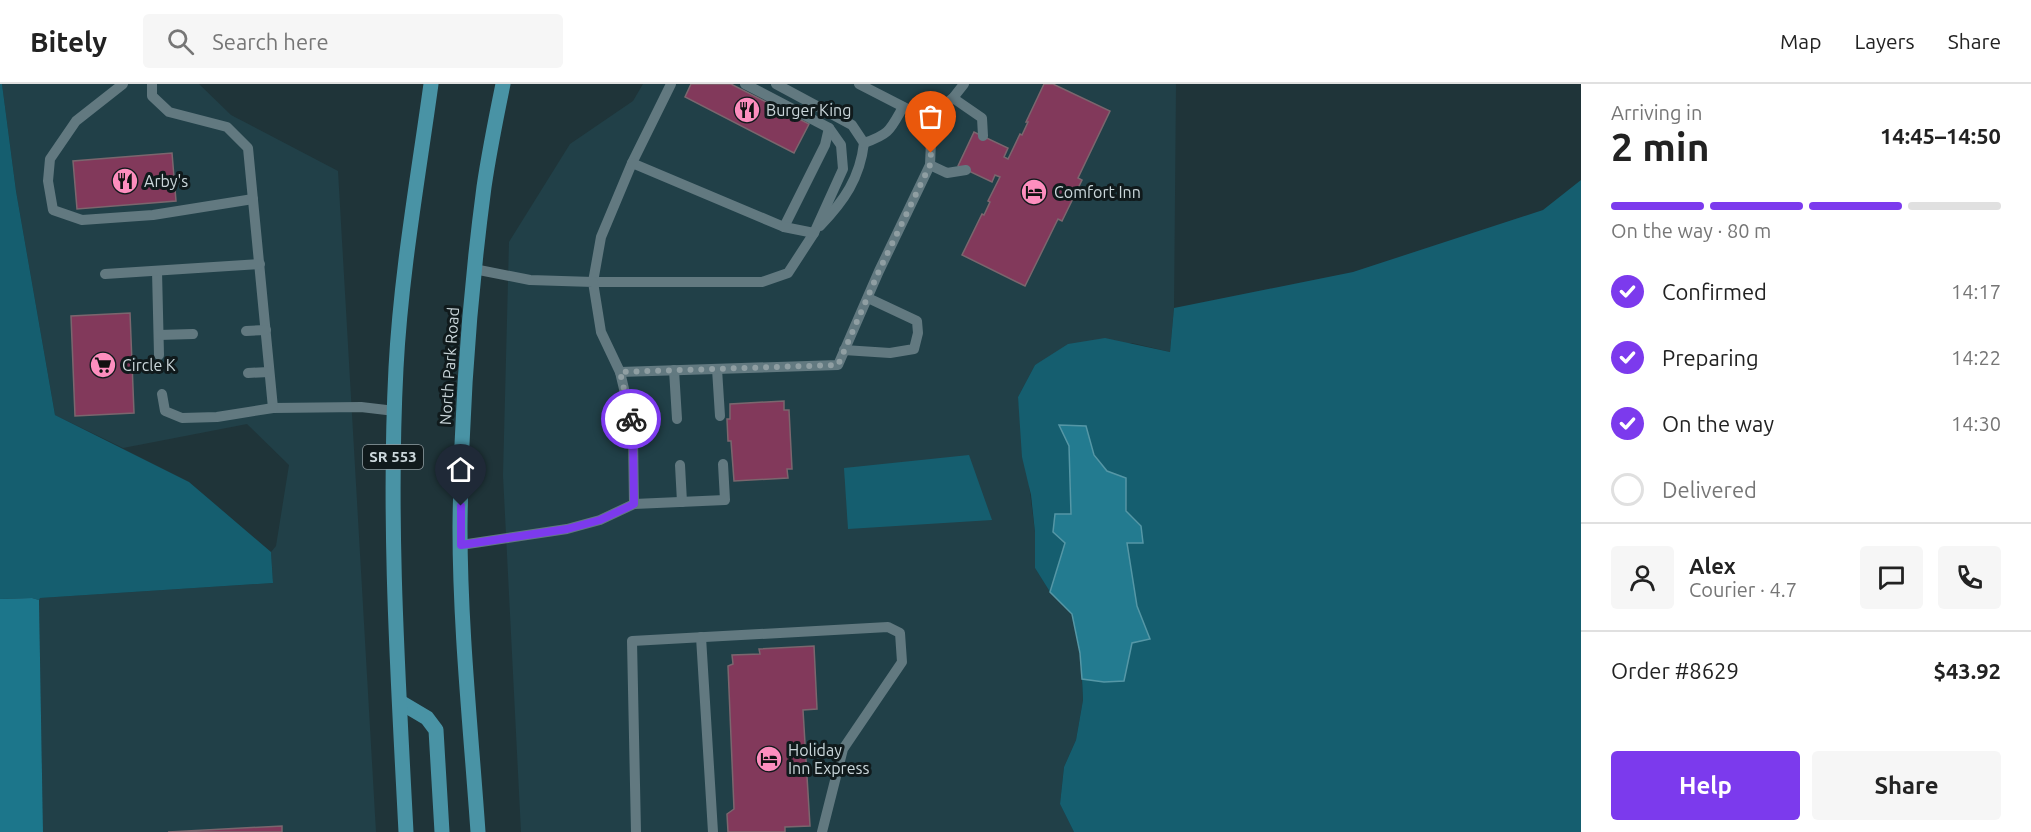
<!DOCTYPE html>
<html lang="en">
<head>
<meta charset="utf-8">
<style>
	body { margin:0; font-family:Ubuntu,sans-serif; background:#f6f6f6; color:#222; height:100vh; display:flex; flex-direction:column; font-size:22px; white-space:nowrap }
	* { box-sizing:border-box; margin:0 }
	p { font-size:20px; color:#767676 }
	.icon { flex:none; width:33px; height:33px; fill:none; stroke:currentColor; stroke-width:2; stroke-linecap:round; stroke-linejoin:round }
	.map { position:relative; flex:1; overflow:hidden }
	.drawer { display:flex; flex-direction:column; background:#fff; width:450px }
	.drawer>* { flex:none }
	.pin { position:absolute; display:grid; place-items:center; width:51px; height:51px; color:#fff; margin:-62px -26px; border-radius:50% 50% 50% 0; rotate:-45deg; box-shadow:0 0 6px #0007 }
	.pin .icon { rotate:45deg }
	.courier { position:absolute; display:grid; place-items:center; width:60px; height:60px; margin:-30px; border:4px solid #7c3aed; border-radius:50%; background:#fff; color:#222; box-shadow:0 2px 8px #0007 }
	.headline em { font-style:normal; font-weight:700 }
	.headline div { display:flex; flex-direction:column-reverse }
	.headline { display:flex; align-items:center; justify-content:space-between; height:102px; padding:0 30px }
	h1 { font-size:39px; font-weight:700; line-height:45px }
	.bar { display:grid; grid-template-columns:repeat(4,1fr); gap:9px 6px; align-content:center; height:72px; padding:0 30px }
	.bar i { height:8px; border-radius:4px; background:#e0e0e0 }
	.bar .current { background:#7c3aed }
	.bar p { grid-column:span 4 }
	.line { display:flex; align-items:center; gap:15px; padding:0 30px; border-top:2px solid #e0e0e0 }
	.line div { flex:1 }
	.round { display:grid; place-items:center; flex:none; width:63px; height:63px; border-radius:6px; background:#f6f6f6 }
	ol { padding:0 30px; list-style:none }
	li { display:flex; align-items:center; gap:18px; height:66px }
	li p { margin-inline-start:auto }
	li .icon { padding:6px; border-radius:50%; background:#7c3aed; color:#fff; stroke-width:4 }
	li:last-child { color:#767676 }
	li i { width:33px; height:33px; border:3px solid #e0e0e0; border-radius:50% }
	.action { display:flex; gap:12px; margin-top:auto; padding:12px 30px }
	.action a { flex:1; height:69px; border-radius:6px; background:#7c3aed; color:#fff; font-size:24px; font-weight:700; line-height:69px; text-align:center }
	.action a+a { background:#f6f6f6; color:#222 }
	header { display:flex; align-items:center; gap:36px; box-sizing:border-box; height:84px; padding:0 30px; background:#fff; border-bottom:2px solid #e0e0e0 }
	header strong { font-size:28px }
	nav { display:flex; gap:33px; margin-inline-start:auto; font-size:21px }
	.search { width:420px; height:54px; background:#f6f6f6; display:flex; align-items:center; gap:15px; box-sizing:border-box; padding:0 21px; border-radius:6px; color:#767676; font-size:22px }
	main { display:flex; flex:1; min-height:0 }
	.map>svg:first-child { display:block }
	.built { fill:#214048 }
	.green { fill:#155e6f }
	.forest { fill:#1c768b }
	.water { fill:#237b90; stroke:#5597a6; stroke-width:1.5 }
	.building { fill:#82395b; stroke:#7b666e; stroke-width:1.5 }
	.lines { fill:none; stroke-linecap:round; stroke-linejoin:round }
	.lane { stroke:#627980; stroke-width:10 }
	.primary { stroke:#4993a5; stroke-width:15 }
	.done { stroke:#8f9ea2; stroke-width:6; stroke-dasharray:0 10.8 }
	.route { stroke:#7c3aed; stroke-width:8 }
	.labels { text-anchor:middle; stroke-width:6; stroke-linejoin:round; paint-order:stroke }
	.shield { fill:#101a1c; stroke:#939ea2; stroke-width:1.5 }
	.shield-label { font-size:15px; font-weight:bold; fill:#cbd7db }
	.poi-label { font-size:16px; fill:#cbd7db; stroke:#101a1c; text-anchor:start }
	.street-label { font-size:16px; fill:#cbd7db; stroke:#101a1c }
</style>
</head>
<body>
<header>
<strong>Bitely</strong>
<div class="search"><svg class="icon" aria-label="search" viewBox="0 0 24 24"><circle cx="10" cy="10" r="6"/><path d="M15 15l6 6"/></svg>Search here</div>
<nav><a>Map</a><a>Layers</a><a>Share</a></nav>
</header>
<main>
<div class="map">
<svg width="1581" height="748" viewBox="0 0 1581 748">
	<rect width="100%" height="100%" fill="#1f3439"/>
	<!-- built -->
	<g class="built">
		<path d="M 2,0 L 199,0 L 231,31 L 338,87 L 376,748 L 43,748 L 39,514 L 273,499 L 271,468 L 276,462 L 289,381 L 247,340 L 123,364 L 55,331 L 16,107 Z"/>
		<path d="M 643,0 L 1176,0 L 1174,224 L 1170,268 L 1132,259 L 1035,281 L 1018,313 L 1035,448 L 1035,484 L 1050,508 L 1072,530 L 1080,569 L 1083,616 L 1076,656 L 1064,683 L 1060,720 L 1074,748 L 521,748 L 503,391 L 509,158 L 570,60 L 633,17 Z"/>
	</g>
	<!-- green -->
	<g class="green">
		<path d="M 0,0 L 2,0 L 16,107 L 55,331 L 189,398 L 271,468 L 273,499 L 40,514 L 39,516 L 32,514 L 0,515 Z"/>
		<path d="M 1581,96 L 1581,748 L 1074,748 L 1060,720 L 1064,683 L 1076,656 L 1083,616 L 1082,595 L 1104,598 L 1132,559 L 1150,555 L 1137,522 L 1127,459 L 1126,395 L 1107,387 L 1094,370 L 1086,342 L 1060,342 L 1069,362 L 1071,431 L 1055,430 L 1065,458 L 1050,508 L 1035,484 L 1035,448 L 1031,411 L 1022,373 L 1018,313 L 1035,281 L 1068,260 L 1105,254 L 1170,268 L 1174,224 L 1353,188 L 1543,126 Z"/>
		<path d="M 969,371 L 992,436 L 848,445 L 844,384 Z"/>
	</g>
	<!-- forest -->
	<path class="forest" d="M 32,514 L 39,516 L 43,748 L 0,748 L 0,515 Z"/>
	<!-- water -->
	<path class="water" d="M 1059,341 L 1086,342 L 1094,371 L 1107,387 L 1126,394 L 1126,427 L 1141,442 L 1143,459 L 1127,459 L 1137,522 L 1150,555 L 1132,559 L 1124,597 L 1104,598 L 1082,595 L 1080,569 L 1072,530 L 1050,508 L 1065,459 L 1053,448 L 1055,430 L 1071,430 L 1069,362 Z"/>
	<!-- building -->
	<g class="building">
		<path d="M 691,0 L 731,0 L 809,40 L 794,69 L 685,13 Z"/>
		<path d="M 1044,0 L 1053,0 L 1110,27 L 1078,94 L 1082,96 L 1062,137 L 1058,135 L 1025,202 L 962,171 L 982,130 L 984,131 L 990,118 L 988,117 L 1000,93 L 995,91 L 992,98 L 958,82 L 974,48 L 1008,64 L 1004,73 L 1008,75 L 1020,50 L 1022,51 L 1028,38 L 1026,38 Z"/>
		<path d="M 172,69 L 176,117 L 77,125 L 73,77 Z"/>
		<path d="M 130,229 L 134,329 L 75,332 L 71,232 Z"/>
		<path d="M 784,317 L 784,326 L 789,326 L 792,385 L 787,385 L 788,394 L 734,397 L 731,357 L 728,357 L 727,335 L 730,335 L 730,320 Z"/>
		<path d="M 814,562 L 817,625 L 803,626 L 810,742 L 785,743 L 785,748 L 728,748 L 727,730 L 734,725 L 728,582 L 733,580 L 732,571 L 760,570 L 759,565 Z"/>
		<path d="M 282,742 L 282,748 L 168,748 Z"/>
	</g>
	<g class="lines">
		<!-- lane -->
		<g class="lane">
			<path d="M 123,0 L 76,37 L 50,75 L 48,97 L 53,126 L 82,136 L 153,131 L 253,115"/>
			<path d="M 152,0 L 152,12 L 169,28 L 227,43 L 248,64 L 273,324 L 361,323 L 395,327"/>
			<path d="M 671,0 L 632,79 L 601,153 L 593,198 L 762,198 L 788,189 L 814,149 L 843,85 L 841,61 L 829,44"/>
			<path d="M 745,0 L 829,44 L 825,61 L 784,143"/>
			<path d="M 776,0 L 852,41 L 864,59 C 860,94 844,117 820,142"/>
			<path d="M 953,14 L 982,34 L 983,52"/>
			<path d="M 927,35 L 953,14 L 964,0"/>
			<path d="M 864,59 C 890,50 890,46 903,23"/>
			<path d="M 632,79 L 784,143 L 814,149"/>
			<path d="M 930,81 L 947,89 L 966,86"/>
			<path d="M 157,187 L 159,271"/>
			<path d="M 105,190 L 260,180"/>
			<path d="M 246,247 L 266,246"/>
			<path d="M 159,251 L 193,250"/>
			<path d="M 844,266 L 890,269 L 914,265 L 918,249 L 917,237 L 868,214"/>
			<path d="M 717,285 L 720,332"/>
			<path d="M 674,286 L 677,335"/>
			<path d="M 620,288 L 838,281 L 879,187 L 930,81 L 931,57 L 927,35 L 859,0"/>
			<path d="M 248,289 L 269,288"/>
			<path d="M 162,310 L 165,327 L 182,334 L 217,333 L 273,324"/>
			<path d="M 680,381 L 682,418"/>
			<path d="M 634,420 L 725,416 L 723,380"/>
			<path d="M 461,461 L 567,445 L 600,436 L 634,420 L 633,352 L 629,326 L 620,288 L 601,248 L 593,198 L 530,196 L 474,185"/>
			<path d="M 701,553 L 713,748"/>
			<path d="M 636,748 L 632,557 L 888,543 L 900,549 L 902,578 L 843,665 L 822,748"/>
		</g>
		<!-- primary -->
		<g class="primary">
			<path d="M 400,618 L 427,634 L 436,646 L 442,748"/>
			<path d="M 406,748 C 398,593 388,439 396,284 C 401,189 418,94 431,0"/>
			<path d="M 478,748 C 471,647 460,545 460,444 C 461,330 469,216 484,103 C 489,69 496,34 503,0"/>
		</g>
	</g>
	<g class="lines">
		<!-- done -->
		<path class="done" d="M 631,335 L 620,288 L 838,281 L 879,187 L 930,81 L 931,69"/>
		<!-- route -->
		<path class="route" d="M 461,422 L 461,461 L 567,445 L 600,436 L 634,420 L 633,352 L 631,335"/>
	</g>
	<!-- icons -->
	<defs>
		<g id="restaurant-disc" transform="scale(1.35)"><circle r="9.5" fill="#fd8ebe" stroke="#101a1c"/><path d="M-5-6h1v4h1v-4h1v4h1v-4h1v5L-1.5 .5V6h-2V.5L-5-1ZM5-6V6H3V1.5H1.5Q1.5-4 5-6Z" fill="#111"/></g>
		<g id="hotel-disc" transform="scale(1.35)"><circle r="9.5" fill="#fd8ebe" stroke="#101a1c"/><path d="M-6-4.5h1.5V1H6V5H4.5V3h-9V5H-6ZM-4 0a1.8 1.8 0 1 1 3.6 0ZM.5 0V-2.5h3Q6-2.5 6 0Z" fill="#111"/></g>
		<g id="supermarket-disc" transform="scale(1.35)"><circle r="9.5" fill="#fd8ebe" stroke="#101a1c"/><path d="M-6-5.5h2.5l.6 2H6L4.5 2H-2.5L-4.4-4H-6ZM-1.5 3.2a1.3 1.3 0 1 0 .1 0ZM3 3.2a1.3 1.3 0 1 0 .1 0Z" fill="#111"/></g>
	</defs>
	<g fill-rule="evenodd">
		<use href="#restaurant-disc" x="747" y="26"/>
		<use href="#restaurant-disc" x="125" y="97"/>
		<use href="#hotel-disc" x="1034" y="108"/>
		<use href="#supermarket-disc" x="103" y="281"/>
		<use href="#hotel-disc" x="769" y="675"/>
	</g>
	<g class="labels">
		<!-- shield labels -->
		<rect class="shield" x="363" y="361" width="60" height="24" rx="4.5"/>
		<g class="shield-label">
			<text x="393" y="378">SR 553</text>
		</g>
		<!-- poi labels -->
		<g class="poi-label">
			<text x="766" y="32">Burger King</text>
			<text x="144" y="103">Arby's</text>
			<text x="1054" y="114">Comfort Inn</text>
			<text x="122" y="287">Circle K</text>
			<text x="788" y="672">Holiday<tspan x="788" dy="18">Inn Express</tspan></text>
		</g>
		<!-- street labels -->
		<g class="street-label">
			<text transform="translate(449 282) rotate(-86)" y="6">North Park Road</text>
		</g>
	</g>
</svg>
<div class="pin" style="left:931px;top:69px;background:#ea580c"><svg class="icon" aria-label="bag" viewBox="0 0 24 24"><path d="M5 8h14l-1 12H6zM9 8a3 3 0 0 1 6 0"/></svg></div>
<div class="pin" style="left:461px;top:422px;background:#1f2937"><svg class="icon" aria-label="home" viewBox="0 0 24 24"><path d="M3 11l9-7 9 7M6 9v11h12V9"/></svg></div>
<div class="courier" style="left:631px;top:335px"><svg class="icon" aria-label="bike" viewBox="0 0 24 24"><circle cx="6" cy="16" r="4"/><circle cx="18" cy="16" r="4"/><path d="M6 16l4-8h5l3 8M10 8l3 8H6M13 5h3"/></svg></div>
</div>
<section class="drawer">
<div class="headline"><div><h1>2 min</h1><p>Arriving in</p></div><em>14:45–14:50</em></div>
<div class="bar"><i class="current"></i><i class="current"></i><i class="current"></i><i></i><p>On the way · 80 m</p></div>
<ol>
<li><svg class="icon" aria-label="check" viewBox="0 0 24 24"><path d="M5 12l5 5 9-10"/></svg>Confirmed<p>14:17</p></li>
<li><svg class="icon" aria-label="check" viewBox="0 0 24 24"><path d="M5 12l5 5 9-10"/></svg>Preparing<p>14:22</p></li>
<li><svg class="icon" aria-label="check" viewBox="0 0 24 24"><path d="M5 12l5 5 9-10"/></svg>On the way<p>14:30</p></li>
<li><i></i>Delivered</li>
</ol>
<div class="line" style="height:108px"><a class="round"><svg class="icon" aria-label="person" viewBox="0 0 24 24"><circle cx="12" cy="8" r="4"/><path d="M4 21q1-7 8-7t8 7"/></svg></a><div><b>Alex</b><p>Courier · 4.7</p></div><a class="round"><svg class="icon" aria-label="chat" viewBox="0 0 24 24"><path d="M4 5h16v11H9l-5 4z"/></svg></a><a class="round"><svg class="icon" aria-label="phone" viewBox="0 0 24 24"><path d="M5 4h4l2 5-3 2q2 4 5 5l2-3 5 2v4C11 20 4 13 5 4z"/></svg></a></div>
<div class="line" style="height:78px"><div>Order #8629</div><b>$43.92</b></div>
<div class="action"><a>Help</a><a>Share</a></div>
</section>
</main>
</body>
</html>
